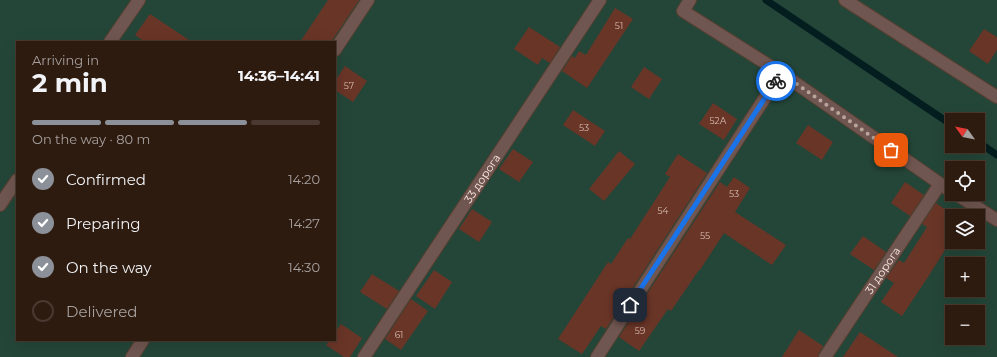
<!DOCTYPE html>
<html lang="en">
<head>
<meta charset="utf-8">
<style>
	body { margin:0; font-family:Montserrat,sans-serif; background:#3a281e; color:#f1f3f6; height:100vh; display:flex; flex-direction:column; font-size:15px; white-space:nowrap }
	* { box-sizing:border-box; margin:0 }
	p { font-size:13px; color:#a7a19f }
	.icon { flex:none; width:22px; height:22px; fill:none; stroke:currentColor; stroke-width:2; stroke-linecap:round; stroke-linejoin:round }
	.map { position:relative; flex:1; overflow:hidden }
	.sheet { position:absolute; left:16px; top:41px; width:320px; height:300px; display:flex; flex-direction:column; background:#2e1b10; border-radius:0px; box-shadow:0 4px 16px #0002,0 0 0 1px #493930 }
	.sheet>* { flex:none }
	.needle { width:26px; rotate:303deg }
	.controls { position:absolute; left:945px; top:113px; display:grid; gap:8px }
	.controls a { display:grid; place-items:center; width:40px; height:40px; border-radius:0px; background:#2e1b10; box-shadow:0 4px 16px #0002,0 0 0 1px #493930; font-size:20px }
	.pin { position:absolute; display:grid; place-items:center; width:34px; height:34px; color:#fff; margin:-17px; border-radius:8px; box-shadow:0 2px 6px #0006 }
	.courier { position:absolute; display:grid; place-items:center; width:40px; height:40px; margin:-20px; border:3px solid #1a73e8; border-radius:50%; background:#fff; color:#222; box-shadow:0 1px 5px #0007 }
	.headline em { font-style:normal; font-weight:700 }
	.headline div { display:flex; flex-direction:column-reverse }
	.headline { display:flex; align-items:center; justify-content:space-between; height:68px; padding:0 16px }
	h1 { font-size:26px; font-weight:700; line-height:30px }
	.bar { display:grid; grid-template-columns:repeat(4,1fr); gap:6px 4px; align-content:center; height:48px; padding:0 16px }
	.bar i { height:5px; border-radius:3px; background:#493930 }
	.bar .current { background:#8c9099 }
	.bar p { grid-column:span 4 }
	ol { padding:0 16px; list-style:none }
	li { display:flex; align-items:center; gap:12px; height:44px }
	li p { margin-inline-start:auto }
	li .icon { padding:4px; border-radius:50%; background:#8c9099; color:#fff; stroke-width:4 }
	li:last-child { color:#a7a19f }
	li i { width:22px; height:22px; border:2px solid #493930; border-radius:50% }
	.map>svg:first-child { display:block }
	.green { fill:#244638; fill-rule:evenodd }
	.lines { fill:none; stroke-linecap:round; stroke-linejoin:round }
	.stream { stroke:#041d1f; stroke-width:7 }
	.building { fill:#693527 }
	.minor-casing { stroke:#594032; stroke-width:14 }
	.minor { stroke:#705650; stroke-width:12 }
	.done { stroke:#baa59a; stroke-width:4; stroke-dasharray:0 7.2 }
	.route { stroke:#1a73e8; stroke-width:5 }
	.labels { text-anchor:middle; stroke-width:4; stroke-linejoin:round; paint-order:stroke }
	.number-label { font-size:9px; fill:#d8beb2 }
	.street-label { font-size:11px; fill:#fdebe1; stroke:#1d110a }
</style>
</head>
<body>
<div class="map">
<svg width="997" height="357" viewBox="0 0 997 357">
	<rect width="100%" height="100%" fill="#3e2415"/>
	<!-- green -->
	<path class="green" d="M 0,0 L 997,0 L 997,357 L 0,357 ZM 17,42 L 335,42 L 335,340 L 17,340 ZM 952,120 L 978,120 L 978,146 L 952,146 ZM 952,168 L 978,168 L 978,194 L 952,194 ZM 952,216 L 978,216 L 978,242 L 952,242 ZM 952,264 L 978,264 L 978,290 L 952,290 ZM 952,312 L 978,312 L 978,338 L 952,338 Z"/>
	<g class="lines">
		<!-- stream -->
		<g class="stream">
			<path d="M 766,0 L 952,125"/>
			<path d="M 978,142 L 997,155"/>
		</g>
	</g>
	<!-- building -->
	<g class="building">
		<path d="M 328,0 L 359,0 L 331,42 L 300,42 Z"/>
		<path d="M 615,8 L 633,19 L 587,88 L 562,71 L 572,56 L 575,58 L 579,51 L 586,55 Z"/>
		<path d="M 150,14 L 192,42 L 145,42 L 135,35 Z"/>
		<path d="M 529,27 L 560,47 L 550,63 L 542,58 L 538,65 L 514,49 Z"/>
		<path d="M 984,29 L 997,37 L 997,50 L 988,64 L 969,51 Z"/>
		<path d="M 345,66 L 367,81 L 353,102 L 335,90 L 335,81 Z"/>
		<path d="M 644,67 L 662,79 L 649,99 L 631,87 Z"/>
		<path d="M 713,103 L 737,119 L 724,140 L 699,124 Z"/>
		<path d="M 573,110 L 605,131 L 595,146 L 563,125 Z"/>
		<path d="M 808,125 L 833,142 L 822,160 L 796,143 Z"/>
		<path d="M 513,149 L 533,162 L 519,182 L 499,169 Z"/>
		<path d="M 619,151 L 635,164 L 604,201 L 589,189 Z"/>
		<path d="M 678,154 L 707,173 L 606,329 L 601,326 L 582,354 L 558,339 L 608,262 L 611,264 L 628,238 L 630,239 L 670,177 L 665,174 Z"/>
		<path d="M 734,177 L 750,188 L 735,212 L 786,245 L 772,265 L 724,233 L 700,270 L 699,270 L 671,311 L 668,309 L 639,351 L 619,337 L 720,182 L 727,187 Z"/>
		<path d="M 905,182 L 924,195 L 910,216 L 891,203 Z"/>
		<path d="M 936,203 L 952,214 L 952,239 L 928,277 L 902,316 L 881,302 L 894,283 L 886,278 L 899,260 L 904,263 L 927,227 L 922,224 Z"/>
		<path d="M 472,209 L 492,222 L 479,242 L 459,229 Z"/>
		<path d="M 863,236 L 886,252 L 874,270 L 850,254 Z"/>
		<path d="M 434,270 L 452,282 L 435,309 L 416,296 Z"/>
		<path d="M 372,274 L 399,291 L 387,309 L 360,292 Z"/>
		<path d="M 411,299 L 428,311 L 401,350 L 385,339 Z"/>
		<path d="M 341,324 L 362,338 L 350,357 L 344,357 L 326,345 L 330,340 L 335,340 L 335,332 Z"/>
		<path d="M 799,330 L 823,346 L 819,353 L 818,357 L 782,357 Z"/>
		<path d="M 860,332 L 898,357 L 843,357 Z"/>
	</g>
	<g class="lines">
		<!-- minor casing -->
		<g class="minor-casing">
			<g id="minor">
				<path d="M 690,0 L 683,11 L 781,73 L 952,192"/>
				<path d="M 845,0 L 997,97"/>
				<path d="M 110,42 L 139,0"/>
				<path d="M 335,50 L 368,0"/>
				<path d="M 956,194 L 997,220"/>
				<path d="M 0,205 L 17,180"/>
				<path d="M 132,357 L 143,340"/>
				<path id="s1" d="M 364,357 L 600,0"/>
				<path d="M 597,357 L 781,73"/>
				<path id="s2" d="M 825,357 L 940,184"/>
			</g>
		</g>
		<!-- minor -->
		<use href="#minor" class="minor"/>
	</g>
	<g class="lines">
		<!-- done -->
		<path class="done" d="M 776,81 L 781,73 L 891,150"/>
		<!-- route -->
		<path class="route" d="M 630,305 L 776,81"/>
	</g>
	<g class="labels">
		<!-- number labels -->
		<g class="number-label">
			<text x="619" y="29">51</text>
			<text x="349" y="89">57</text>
			<text x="718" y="124">52А</text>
			<text x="584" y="131">53</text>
			<text x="734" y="197">53</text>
			<text x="663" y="214">54</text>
			<text x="705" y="239">55</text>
			<text x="640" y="334">59</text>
			<text x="399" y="338">61</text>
		</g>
		<!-- street labels -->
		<g class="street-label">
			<text dy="4" stroke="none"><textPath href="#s1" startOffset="214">33 дорога</textPath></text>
			<text dy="4" stroke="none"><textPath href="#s2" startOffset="104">31 дорога</textPath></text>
		</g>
	</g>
</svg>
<div class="controls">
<a><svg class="needle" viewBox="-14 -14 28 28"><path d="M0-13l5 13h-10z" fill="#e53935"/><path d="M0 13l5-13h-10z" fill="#a7a19f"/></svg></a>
<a><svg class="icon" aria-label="locate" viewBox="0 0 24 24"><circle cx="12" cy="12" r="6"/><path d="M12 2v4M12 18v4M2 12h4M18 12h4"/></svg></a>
<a><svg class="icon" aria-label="layers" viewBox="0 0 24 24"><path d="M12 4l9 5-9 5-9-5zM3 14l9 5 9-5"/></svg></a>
<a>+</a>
<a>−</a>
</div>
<div class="pin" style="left:891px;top:150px;background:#ea580c"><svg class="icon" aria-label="bag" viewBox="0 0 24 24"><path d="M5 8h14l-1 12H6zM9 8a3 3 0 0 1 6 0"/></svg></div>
<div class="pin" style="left:630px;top:305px;background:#1f2937"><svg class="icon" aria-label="home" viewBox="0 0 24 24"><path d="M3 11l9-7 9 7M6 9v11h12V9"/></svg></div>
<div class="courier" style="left:776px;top:81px"><svg class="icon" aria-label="bike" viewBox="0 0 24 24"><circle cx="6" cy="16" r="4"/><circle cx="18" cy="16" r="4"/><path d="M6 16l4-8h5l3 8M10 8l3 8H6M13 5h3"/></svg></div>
<section class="sheet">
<div class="headline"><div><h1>2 min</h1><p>Arriving in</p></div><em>14:36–14:41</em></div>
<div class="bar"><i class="current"></i><i class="current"></i><i class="current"></i><i></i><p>On the way · 80 m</p></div>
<ol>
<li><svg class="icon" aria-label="check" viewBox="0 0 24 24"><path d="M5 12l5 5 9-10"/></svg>Confirmed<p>14:20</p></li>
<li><svg class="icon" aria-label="check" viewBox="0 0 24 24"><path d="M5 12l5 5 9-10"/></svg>Preparing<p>14:27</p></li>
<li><svg class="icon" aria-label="check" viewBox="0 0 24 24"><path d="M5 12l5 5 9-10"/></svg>On the way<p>14:30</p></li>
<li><i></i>Delivered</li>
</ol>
</section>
</div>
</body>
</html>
